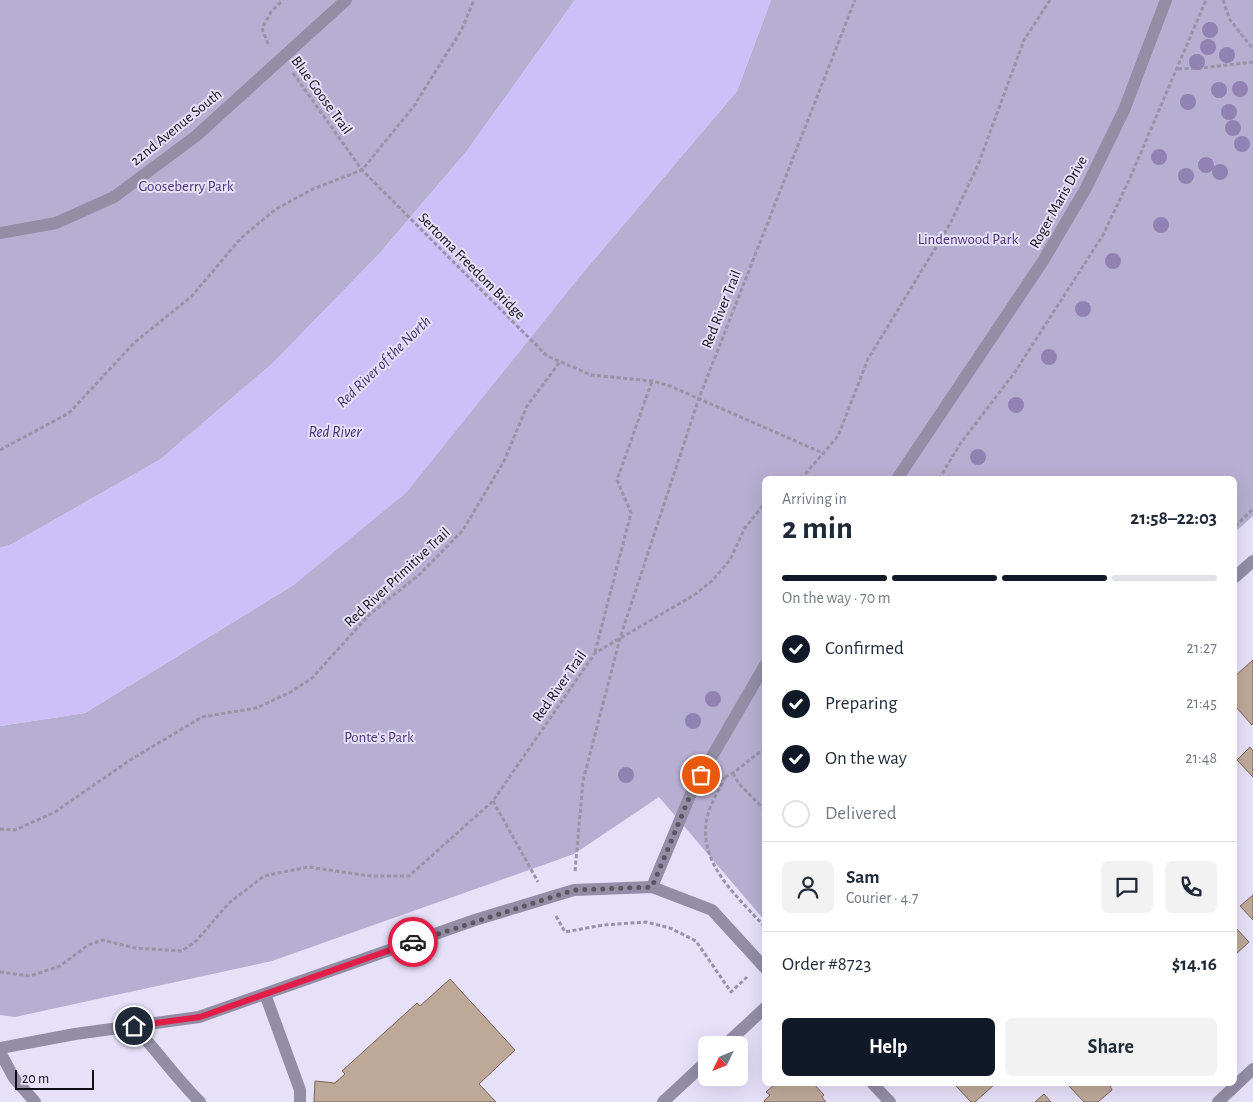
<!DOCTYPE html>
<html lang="en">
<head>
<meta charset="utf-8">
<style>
	body { margin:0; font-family:"Alegreya Sans",sans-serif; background:#f2f2f3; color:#1f2937; height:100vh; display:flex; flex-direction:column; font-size:19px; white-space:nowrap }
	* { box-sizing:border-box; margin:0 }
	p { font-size:16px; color:#747a83 }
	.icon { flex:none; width:28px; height:28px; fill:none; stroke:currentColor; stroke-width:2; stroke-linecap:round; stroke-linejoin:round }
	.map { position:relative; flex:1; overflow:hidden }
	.sheet { position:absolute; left:762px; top:476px; width:475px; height:610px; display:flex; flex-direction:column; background:#fff; border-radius:8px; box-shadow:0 5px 20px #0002 }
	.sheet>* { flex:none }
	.needle { width:32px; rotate:227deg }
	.tools { position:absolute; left:698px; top:1036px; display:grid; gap:10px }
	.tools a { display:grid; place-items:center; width:50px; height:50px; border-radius:8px; background:#fff; box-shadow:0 5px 20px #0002; font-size:25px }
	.scale { position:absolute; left:15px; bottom:12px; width:79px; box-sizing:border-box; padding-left:5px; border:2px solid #0e0c14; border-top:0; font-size:14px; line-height:18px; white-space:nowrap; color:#0e0c14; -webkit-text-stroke:4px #e6e1f9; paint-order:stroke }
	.pin { position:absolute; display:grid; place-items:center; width:42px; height:42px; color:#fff; margin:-21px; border:2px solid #fff; border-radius:50%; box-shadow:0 1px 5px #0007 }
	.courier { position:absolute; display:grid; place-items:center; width:50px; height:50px; margin:-25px; border:4px solid #e11d48; border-radius:50%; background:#fff; color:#222; box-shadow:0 1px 6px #0007 }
	.summary em { font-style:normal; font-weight:700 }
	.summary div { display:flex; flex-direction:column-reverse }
	.summary { display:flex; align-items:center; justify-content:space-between; height:85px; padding:0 20px }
	h1 { font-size:32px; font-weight:700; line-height:38px }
	.bar { display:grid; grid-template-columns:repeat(4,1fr); gap:8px 5px; align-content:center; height:60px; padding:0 20px }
	.bar i { height:6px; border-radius:4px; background:#e0e1e3 }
	.bar .on { background:#111827 }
	.bar p { grid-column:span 4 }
	.line { display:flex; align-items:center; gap:12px; padding:0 20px; border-top:1px solid #e0e1e3 }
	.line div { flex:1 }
	.round { display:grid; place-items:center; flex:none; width:52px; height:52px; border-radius:8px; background:#f2f2f3 }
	ol { padding:0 20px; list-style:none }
	li { display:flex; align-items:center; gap:15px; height:55px }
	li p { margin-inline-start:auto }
	li .icon { padding:5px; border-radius:50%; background:#111827; color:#fff; stroke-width:4 }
	li:last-child { color:#747a83 }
	li i { width:28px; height:28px; border:2px solid #e0e1e3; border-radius:50% }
	.primary-button { display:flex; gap:10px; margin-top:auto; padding:10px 20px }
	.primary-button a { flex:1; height:58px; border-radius:8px; background:#111827; color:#fff; font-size:20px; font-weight:700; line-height:58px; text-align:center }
	.primary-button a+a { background:#f2f2f3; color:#1f2937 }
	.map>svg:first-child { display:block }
	.green { fill:#b7afd1 }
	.water { fill:#cdbff8 }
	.building { fill:#bea999; stroke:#786456 }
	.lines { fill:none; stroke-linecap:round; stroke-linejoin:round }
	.path { stroke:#9894a7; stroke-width:3; stroke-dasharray:4 2.5; stroke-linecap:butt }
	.minor { stroke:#938da5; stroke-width:12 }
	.tree { fill:#9082b2 }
	.done { stroke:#5a5764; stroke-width:5; stroke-dasharray:0 9 }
	.route { stroke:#e11d48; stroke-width:6 }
	.labels { text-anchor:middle; stroke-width:4; stroke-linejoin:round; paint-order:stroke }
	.street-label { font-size:15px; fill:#0e0c14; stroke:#e6e1f9 }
	.park-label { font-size:15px; fill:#4a3477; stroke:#e6e1f9 }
	.water-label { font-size:16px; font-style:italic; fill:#452f71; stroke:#e6e1f9 }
</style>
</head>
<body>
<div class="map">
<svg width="1253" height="1102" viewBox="0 0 1253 1102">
	<rect width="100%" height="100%" fill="#e6e1f9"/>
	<!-- green -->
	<g class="green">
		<path d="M 0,0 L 575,0 L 466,152 L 379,254 L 273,363 L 161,459 L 12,544 L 0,548 Z"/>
		<path d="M 771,0 L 1253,0 L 1253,516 L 1235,532 L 1235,479 L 765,479 L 765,921 L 659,797 L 574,854 L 272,961 L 15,1017 L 0,1015 L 0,726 L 85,713 L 295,584 L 586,269 L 737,91 Z"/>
	</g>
	<!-- water -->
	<path class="water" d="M 575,0 L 771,0 L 737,91 L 586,269 L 406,493 L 295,584 L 85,713 L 0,726 L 0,548 L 12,544 L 161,459 L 273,363 L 379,254 L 466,152 Z"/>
	<!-- building -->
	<g class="building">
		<path d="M 1253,660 L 1253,724 L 1252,725 L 1235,706 L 1235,676 Z"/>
		<path d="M 1250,747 L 1253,751 L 1253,777 L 1237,760 Z"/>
		<path d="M 1253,895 L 1253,920 L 1240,906 Z"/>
		<path d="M 1235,927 L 1249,942 L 1235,955 Z"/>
		<path d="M 450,979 L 515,1050 L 479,1084 L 496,1102 L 314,1102 L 315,1081 L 335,1083 L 345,1074 L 342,1071 L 417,1003 L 420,1006 Z"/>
		<path d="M 775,1084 L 814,1084 L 824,1095 L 822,1097 L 826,1102 L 765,1102 L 764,1101 L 770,1095 L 766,1092 Z"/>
		<path d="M 959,1084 L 995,1084 L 975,1102 L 971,1102 L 956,1086 Z"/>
		<path d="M 1067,1084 L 1109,1084 L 1112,1090 L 1098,1102 L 1084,1102 Z"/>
		<path d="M 1044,1094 L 1051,1102 L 1035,1102 Z"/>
	</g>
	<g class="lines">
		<!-- path -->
		<g class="path">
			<path d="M 1223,0 L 1230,20 L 1253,49"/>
			<path d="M 268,44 L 262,28 L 271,12 L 283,0"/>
			<path d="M 1178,69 L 1202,68 L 1253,62"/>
			<path d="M 293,73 L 362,170 L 547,356 L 591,375 L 652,381 L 670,386 L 825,454"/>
			<path d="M 0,450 L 69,413 L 135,342 L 191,297 L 241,238 L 276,209 L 313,189 L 362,170 L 414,106 L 462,29 L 474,0"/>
			<path d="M 801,479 L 838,436 L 868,359 L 950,224 L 978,165 L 1024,40 L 1050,0"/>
			<path d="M 939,479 L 960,444 L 1015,372 L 1103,235 L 1130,178 L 1206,0"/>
			<path d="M 1235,526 L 1253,509"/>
			<path d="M 595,652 L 631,513 L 617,480 L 652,381"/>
			<path d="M 733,773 L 739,784 L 765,810"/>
			<path d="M 725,777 C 718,792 708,807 706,824 C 701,866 738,897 763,925 L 765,923"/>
			<path d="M 725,777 L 733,773 L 765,748"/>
			<path d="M 493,801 L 538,882"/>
			<path d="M 0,829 L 15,830 L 55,812 L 130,760 L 202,717 L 256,708 L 291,692 L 312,678 L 369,615 L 421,573 L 463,530 L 504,461 L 527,406 L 559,363"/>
			<path d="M 575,871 L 583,781 L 620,638 L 699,398 L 855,0"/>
			<path d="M 556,916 L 565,932 L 603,925 L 646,922 L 670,928 L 696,941 L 731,992 L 747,977"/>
			<path d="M 0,972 L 30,976 L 60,966 L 88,945 L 103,940 L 135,948 L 182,951 L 197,940 L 229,903 L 264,876 L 308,867 L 370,876 L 409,876 L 493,801 L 595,653 L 694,595 L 712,581 L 730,560 L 745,528 L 765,503"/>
		</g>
		<!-- minor -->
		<g class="minor">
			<path d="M 0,233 L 56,223 L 114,197 L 196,136 L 346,0"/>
			<path d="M 897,479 L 1043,261 L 1086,188 L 1124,110 L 1166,0"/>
			<path d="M 1235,577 L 1253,561"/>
			<path d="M 652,887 L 692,791 L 765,665"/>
			<path d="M 265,994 L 300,1090 L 300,1102"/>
			<path d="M 134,1026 C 157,1051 176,1078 200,1102"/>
			<path d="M 725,1045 L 765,1008"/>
			<path d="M 0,1048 L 75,1034 L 199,1017 L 475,920 L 574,890 L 652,887 L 712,910 L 765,968"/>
			<path d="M 0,1052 L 14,1078 L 35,1102"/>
			<path d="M 873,1084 L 890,1102"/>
			<path d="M 663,1102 L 706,1062"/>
			<path d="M 1218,1102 L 1253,1069"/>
		</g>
	</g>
	<!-- trees -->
	<g class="tree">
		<circle cx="1210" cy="30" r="8"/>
		<circle cx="1208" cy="47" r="8"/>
		<circle cx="1227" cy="55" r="8"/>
		<circle cx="1197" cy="62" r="8"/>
		<circle cx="1240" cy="89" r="8"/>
		<circle cx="1219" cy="90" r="8"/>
		<circle cx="1188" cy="102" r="8"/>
		<circle cx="1229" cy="112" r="8"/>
		<circle cx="1233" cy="128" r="8"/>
		<circle cx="1242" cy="144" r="8"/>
		<circle cx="1159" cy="157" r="8"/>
		<circle cx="1206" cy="165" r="8"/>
		<circle cx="1220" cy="172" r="8"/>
		<circle cx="1186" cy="176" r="8"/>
		<circle cx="1161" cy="225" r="8"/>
		<circle cx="1113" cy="261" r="8"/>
		<circle cx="1083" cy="309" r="8"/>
		<circle cx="1049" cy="357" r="8"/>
		<circle cx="1016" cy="405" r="8"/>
		<circle cx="978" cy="457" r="8"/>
		<circle cx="713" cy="699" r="8"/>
		<circle cx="693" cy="721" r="8"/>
		<circle cx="626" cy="775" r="8"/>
	</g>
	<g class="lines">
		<!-- done -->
		<path class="done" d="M 413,942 L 574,890 L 652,887 L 692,791 L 701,775"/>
		<!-- route -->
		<path class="route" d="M 134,1026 L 200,1017 L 413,942"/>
	</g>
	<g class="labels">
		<!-- street labels -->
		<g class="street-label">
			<text transform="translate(322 95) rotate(54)" y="5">Blue Goose Trail</text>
			<text transform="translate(176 127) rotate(-39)" y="5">22nd Avenue South</text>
			<text transform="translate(1058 202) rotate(-61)" y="5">Roger Maris Drive</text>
			<text transform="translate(472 266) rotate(45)" y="5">Sertoma Freedom Bridge</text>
			<text transform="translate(721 309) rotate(-68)" y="5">Red River Trail</text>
			<text transform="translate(397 577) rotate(-43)" y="5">Red River Primitive Trail</text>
			<text transform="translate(559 686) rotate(-55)" y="5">Red River Trail</text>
		</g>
		<!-- park labels -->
		<g class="park-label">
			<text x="186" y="191">Gooseberry Park</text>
			<text x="968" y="244">Lindenwood Park</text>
			<text x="379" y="742">Ponte's Park</text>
		</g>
		<!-- water labels -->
		<g class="water-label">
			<text transform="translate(383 361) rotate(-44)" y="6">Red River of the North</text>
			<text x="335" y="437">Red River</text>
		</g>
	</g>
</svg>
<div class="tools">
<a><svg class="needle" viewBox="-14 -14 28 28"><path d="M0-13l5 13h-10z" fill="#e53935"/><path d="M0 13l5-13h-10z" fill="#747a83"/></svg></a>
</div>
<div class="scale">20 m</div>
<div class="pin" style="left:701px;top:775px;background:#ea580c"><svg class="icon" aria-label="bag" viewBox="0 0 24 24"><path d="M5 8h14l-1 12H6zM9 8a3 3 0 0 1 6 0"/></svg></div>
<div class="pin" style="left:134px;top:1026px;background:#1f2937"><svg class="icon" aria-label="home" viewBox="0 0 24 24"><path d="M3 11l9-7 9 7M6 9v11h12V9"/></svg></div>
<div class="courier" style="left:413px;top:942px"><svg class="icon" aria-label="car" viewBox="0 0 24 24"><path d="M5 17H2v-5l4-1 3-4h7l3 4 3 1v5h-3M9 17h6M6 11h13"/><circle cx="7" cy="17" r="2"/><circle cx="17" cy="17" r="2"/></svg></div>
<section class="sheet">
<div class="summary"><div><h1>2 min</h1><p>Arriving in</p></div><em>21:58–22:03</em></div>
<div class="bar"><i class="on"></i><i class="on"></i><i class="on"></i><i></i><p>On the way · 70 m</p></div>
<ol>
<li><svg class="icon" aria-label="check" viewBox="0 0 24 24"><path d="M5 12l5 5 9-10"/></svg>Confirmed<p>21:27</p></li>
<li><svg class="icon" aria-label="check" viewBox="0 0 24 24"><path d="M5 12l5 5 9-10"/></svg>Preparing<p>21:45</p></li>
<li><svg class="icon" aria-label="check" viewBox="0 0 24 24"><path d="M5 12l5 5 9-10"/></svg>On the way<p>21:48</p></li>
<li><i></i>Delivered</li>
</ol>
<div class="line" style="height:90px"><a class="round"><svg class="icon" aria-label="person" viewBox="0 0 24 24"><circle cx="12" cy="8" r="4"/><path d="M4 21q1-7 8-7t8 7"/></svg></a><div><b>Sam</b><p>Courier · 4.7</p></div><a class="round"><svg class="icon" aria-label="chat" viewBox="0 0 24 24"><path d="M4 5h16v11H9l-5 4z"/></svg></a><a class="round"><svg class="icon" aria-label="phone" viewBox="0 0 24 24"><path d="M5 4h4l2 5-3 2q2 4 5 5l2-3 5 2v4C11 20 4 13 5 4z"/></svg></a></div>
<div class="line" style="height:65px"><div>Order #8723</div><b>$14.16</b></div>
<div class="primary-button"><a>Help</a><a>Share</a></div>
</section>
</div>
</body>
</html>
